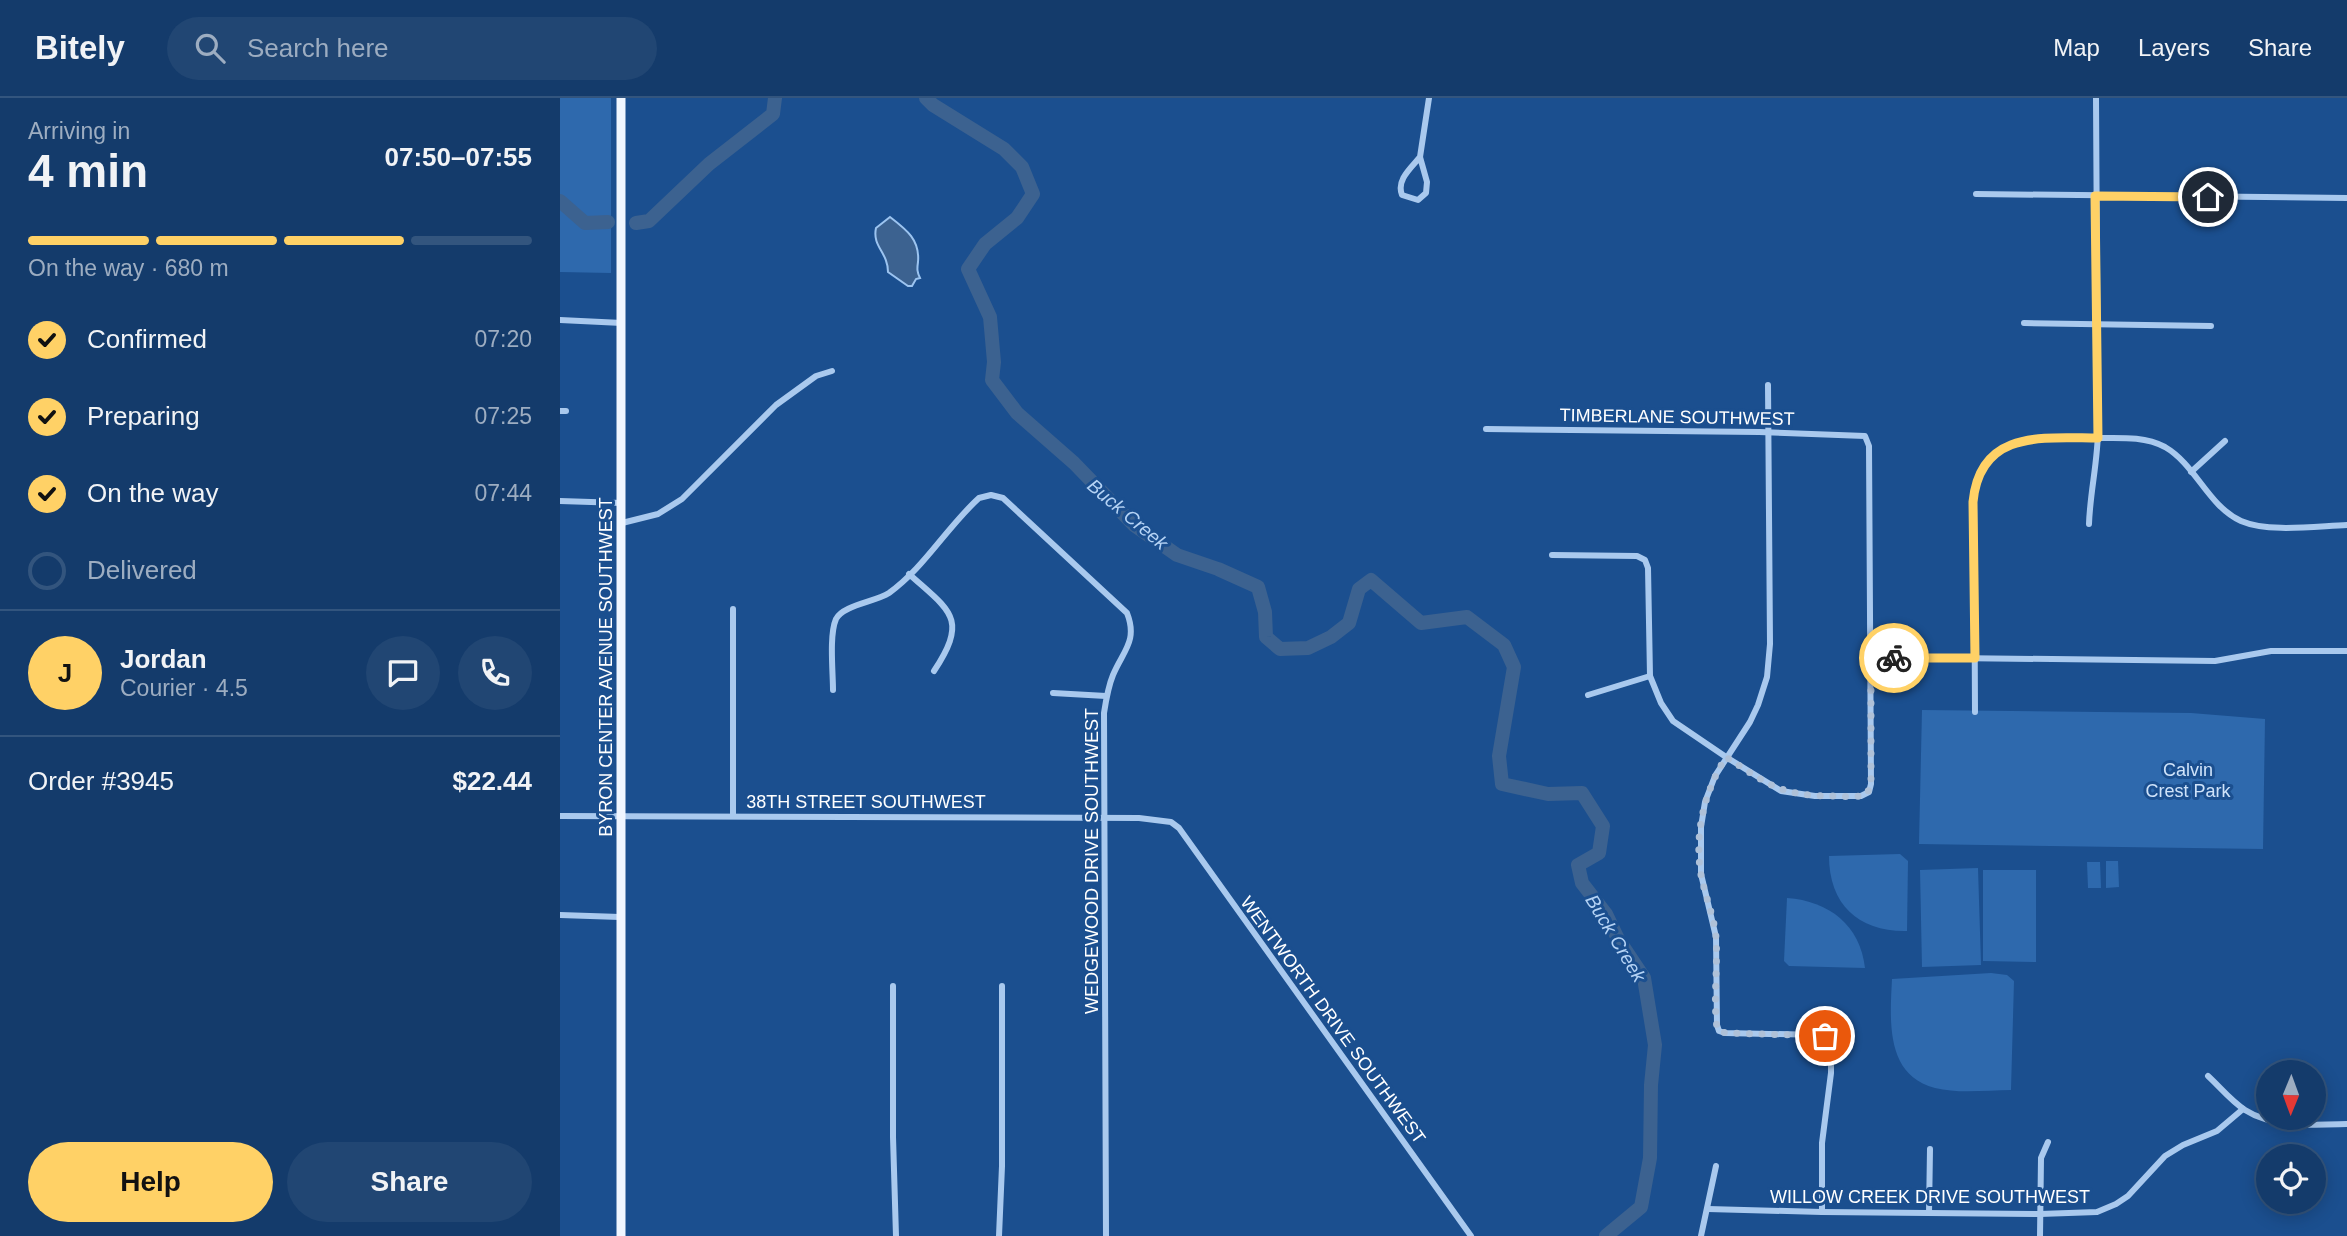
<!DOCTYPE html>
<html lang="en">
<head>
<meta charset="utf-8">
<style>
	body { margin:0; font-family:Arial,sans-serif; background:#214673; color:#f1f3f6; height:100vh; display:flex; flex-direction:column; font-size:26px; white-space:nowrap }
	* { box-sizing:border-box; margin:0 }
	p { font-size:23px; color:#9dadc1 }
	.icon { flex:none; width:38px; height:38px; fill:none; stroke:currentColor; stroke-width:2; stroke-linecap:round; stroke-linejoin:round }
	.map { position:relative; flex:1; overflow:hidden }
	.details { display:flex; flex-direction:column; background:#143b6b; width:560px }
	.details>* { flex:none }
	.needle { width:46px; rotate:181deg }
	.buttons { position:absolute; left:1696px; top:962px; display:grid; gap:14px }
	.buttons a { display:grid; place-items:center; width:70px; height:70px; border-radius:50%; background:#143b6b; box-shadow:0 4px 18px #0003,0 0 0 2px #33557e; font-size:35px }
	.pin { position:absolute; display:grid; place-items:center; width:60px; height:60px; color:#fff; margin:-30px; border:4px solid #fff; border-radius:50%; box-shadow:0 2px 7px #0007 }
	.courier { position:absolute; display:grid; place-items:center; width:70px; height:70px; margin:-35px; border:5px solid #ffd166; border-radius:50%; background:#fff; color:#222; box-shadow:0 2px 9px #0007 }
	.overview em { font-style:normal; font-weight:700 }
	.overview div { display:flex; flex-direction:column-reverse }
	.overview { display:flex; align-items:center; justify-content:space-between; height:119px; padding:0 28px }
	h1 { font-size:46px; font-weight:700; line-height:52px }
	.bar { display:grid; grid-template-columns:repeat(4,1fr); gap:10px 7px; align-content:center; height:84px; padding:0 28px }
	.bar i { height:9px; border-radius:5px; background:#33557e }
	.bar .on { background:#ffd166 }
	.bar p { grid-column:span 4 }
	.line { display:flex; align-items:center; gap:18px; padding:0 28px; border-top:2px solid #33557e }
	.line div { flex:1 }
	.round { display:grid; place-items:center; flex:none; width:74px; height:74px; border-radius:37px; background:#214673 }
	ol { padding:0 28px; list-style:none }
	li { display:flex; align-items:center; gap:21px; height:77px }
	li p { margin-inline-start:auto }
	li .icon { padding:7px; border-radius:50%; background:#ffd166; color:#111; stroke-width:4 }
	li:last-child { color:#9dadc1 }
	li i { width:38px; height:38px; border:4px solid #33557e; border-radius:50% }
	.action { display:flex; gap:14px; margin-top:auto; padding:14px 28px }
	.action a { flex:1; height:80px; border-radius:42px; background:#ffd166; color:#111; font-size:28px; font-weight:700; line-height:80px; text-align:center }
	.action a+a { background:#214673; color:#f1f3f6 }
	header { display:flex; align-items:center; gap:42px; box-sizing:border-box; height:98px; padding:0 35px; background:#143b6b; border-bottom:2px solid #33557e }
	header strong { font-size:33px }
	nav { display:flex; gap:38px; margin-inline-start:auto; font-size:24px }
	.search { width:490px; height:63px; background:#214673; display:flex; align-items:center; gap:18px; box-sizing:border-box; padding:0 24px; border-radius:38px; color:#9dadc1; font-size:26px }
	main { display:flex; flex:1; min-height:0 }
	.map>svg:first-child { display:block }
	.green { fill:#2e69ad }
	.water { fill:#3c6290; stroke:#9cc4f0; stroke-width:2 }
	.lines { fill:none; stroke-linecap:round; stroke-linejoin:round }
	.river { stroke:#3c6290; stroke-width:14 }
	.minor { stroke:#a9c9ee; stroke-width:6 }
	.primary { stroke:#f0f6ff; stroke-width:9 }
	.done { stroke:#afc1d8; stroke-width:7; stroke-dasharray:0 12.6 }
	.route { stroke:#ffd166; stroke-width:9 }
	.labels { text-anchor:middle; stroke-width:6; stroke-linejoin:round; paint-order:stroke }
	.street-label { font-size:18px; fill:#fff; stroke:#1b4f8f }
	.park-label { font-size:18px; fill:#cfe3fa; stroke:#1b4f8f }
	.water-label { font-size:19px; font-style:italic; fill:#b5d3f5; stroke:#1b4f8f }
</style>
</head>
<body>
<header>
<strong>Bitely</strong>
<div class="search"><svg class="icon" aria-label="search" viewBox="0 0 24 24"><circle cx="10" cy="10" r="6"/><path d="M15 15l6 6"/></svg>Search here</div>
<nav><a>Map</a><a>Layers</a><a>Share</a></nav>
</header>
<main>
<section class="details">
<div class="overview"><div><h1>4 min</h1><p>Arriving in</p></div><em>07:50–07:55</em></div>
<div class="bar"><i class="on"></i><i class="on"></i><i class="on"></i><i></i><p>On the way · 680 m</p></div>
<ol>
<li><svg class="icon" aria-label="check" viewBox="0 0 24 24"><path d="M5 12l5 5 9-10"/></svg>Confirmed<p>07:20</p></li>
<li><svg class="icon" aria-label="check" viewBox="0 0 24 24"><path d="M5 12l5 5 9-10"/></svg>Preparing<p>07:25</p></li>
<li><svg class="icon" aria-label="check" viewBox="0 0 24 24"><path d="M5 12l5 5 9-10"/></svg>On the way<p>07:44</p></li>
<li><i></i>Delivered</li>
</ol>
<div class="line" style="height:126px"><b class="round" style="background:#ffd166;color:#111">J</b><div><b>Jordan</b><p>Courier · 4.5</p></div><a class="round"><svg class="icon" aria-label="chat" viewBox="0 0 24 24"><path d="M4 5h16v11H9l-5 4z"/></svg></a><a class="round"><svg class="icon" aria-label="phone" viewBox="0 0 24 24"><path d="M5 4h4l2 5-3 2q2 4 5 5l2-3 5 2v4C11 20 4 13 5 4z"/></svg></a></div>
<div class="line" style="height:91px"><div>Order #3945</div><b>$22.44</b></div>
<div class="action"><a>Help</a><a>Share</a></div>
</section>
<div class="map">
<svg width="1787" height="1138" viewBox="0 0 1787 1138">
	<rect width="100%" height="100%" fill="#1b4f8f"/>
	<!-- green -->
	<g class="green">
		<path d="M 0,0 L 51,0 L 51,175 L 0,174 Z"/>
		<path d="M 1362,612 L 1631,615 L 1705,621 L 1703,751 L 1359,746 Z"/>
		<path d="M 1340,756 L 1348,763 L 1347,833 C 1299,834 1269,807 1269,758 Z"/>
		<path d="M 1546,763 L 1558,763 L 1559,789 L 1546,790 Z"/>
		<path d="M 1527,764 L 1540,764 L 1541,790 L 1528,790 Z"/>
		<path d="M 1418,770 L 1421,867 L 1362,869 L 1360,772 Z"/>
		<path d="M 1423,772 L 1476,772 L 1476,864 L 1423,863 Z"/>
		<path d="M 1227,800 C 1269,803 1300,827 1305,870 L 1229,868 L 1224,863 Z"/>
		<path d="M 1431,875 L 1447,877 L 1454,883 L 1451,992 C 1427,992 1399,996 1375,990 C 1325,977 1330,922 1332,881 Z"/>
	</g>
	<!-- water -->
	<path class="water" d="M 330,119 C 347,132 360,142 358,164 C 357,171 357,174 360,180 L 356,181 L 352,188 L 348,188 L 328,174 C 328,154 312,149 316,130 Z"/>
	<g class="lines">
		<!-- river -->
		<g class="river">
			<path d="M 366,0 L 373,7 L 444,51 L 462,69 L 473,96 L 457,120 L 425,146 L 408,171 L 430,219 L 434,264 L 432,282 L 457,315 L 514,365 L 574,427 L 617,457 L 658,471 L 698,489 L 705,514 L 706,539 L 720,551 L 748,550 L 771,539 L 789,525 L 799,491 L 811,482 L 861,525 L 907,519 L 944,547 L 954,569 L 939,658 L 942,686 L 988,696 L 1022,695 L 1043,728 L 1039,755 L 1018,767 L 1022,785 L 1046,816 L 1058,841 L 1084,880 L 1095,947 L 1091,987 L 1090,1060 L 1081,1109 L 1046,1138"/>
			<path d="M 0,103 L 25,125 L 48,124"/>
			<path d="M 76,125 L 89,123 L 149,66 L 213,16 L 215,0"/>
		</g>
		<!-- minor -->
		<g class="minor">
			<path d="M 860,59 C 851,70 836,82 842,97 L 858,102 L 866,95 L 867,84 L 860,59 L 869,0"/>
			<path d="M 1416,96 L 1787,100"/>
			<path d="M 0,222 L 62,225"/>
			<path d="M 1464,225 L 1651,228"/>
			<path d="M 1208,287 L 1210,546 L 1207,579 L 1198,607 L 1190,624 L 1155,678 L 1145,704 L 1141,729 L 1141,776 L 1156,839 L 1157,927 L 1159,933 L 1165,935 L 1262,937 L 1271,943 L 1271,975 L 1262,1045 L 1262,1114"/>
			<path d="M 0,313 L 6,313"/>
			<path d="M 926,331 L 1199,334 L 1305,338 L 1309,348 L 1311,686 L 1309,694 L 1301,698 L 1255,698 L 1221,693 L 1166,659 L 1113,623 L 1101,605 L 1090,578 L 1088,470 L 1085,462 L 1077,458 L 992,457"/>
			<path d="M 1631,374 L 1665,343"/>
			<path d="M 0,403 L 62,405"/>
			<path d="M 62,425 L 98,416 L 122,401 L 216,307 L 256,278 L 272,273"/>
			<path d="M 1529,426 C 1530,394 1538,363 1538,331 L 1536,0"/>
			<path d="M 349,476 C 390,513 409,520 374,573"/>
			<path d="M 173,511 L 173,717"/>
			<path d="M 1311,559 L 1655,563 L 1711,553 L 1787,553"/>
			<path d="M 273,592 C 273,574 269,537 276,521 C 283,507 315,504 329,495 C 364,470 387,429 419,400 L 431,397 L 443,400 L 567,515 C 578,543 563,553 553,577 C 548,589 546,602 544,615 L 546,1138"/>
			<path d="M 493,595 L 546,598"/>
			<path d="M 1028,597 L 1090,578"/>
			<path d="M 1415,614 L 1414,399 C 1424,331 1486,339 1537,340 C 1560,340 1584,338 1605,349 C 1636,367 1648,408 1681,423 C 1709,435 1757,428 1787,427"/>
			<path d="M 0,718 L 579,720 L 611,724 L 619,730 L 911,1138"/>
			<path d="M 0,817 L 60,819"/>
			<path d="M 333,888 L 333,1039 L 336,1138"/>
			<path d="M 1648,978 C 1660,989 1671,1003 1685,1012 C 1713,1030 1754,1027 1787,1026"/>
			<path d="M 1148,1111 L 1262,1114 L 1480,1116 L 1537,1114 L 1556,1106 L 1568,1098 L 1605,1058 L 1623,1047 L 1657,1033 L 1683,1011"/>
			<path d="M 1369,1115 L 1370,1051"/>
			<path d="M 439,1138 L 442,1068 L 442,888"/>
			<path d="M 1141,1138 L 1156,1068"/>
			<path d="M 1480,1138 L 1481,1060 L 1488,1044"/>
		</g>
		<!-- primary -->
		<path class="primary" d="M 61,0 L 61,1138"/>
	</g>
	<g class="lines">
		<!-- done -->
		<path class="done" d="M 1265,938 L 1165,935 L 1157,930 C 1153,901 1158,870 1156,839 C 1154,818 1145,798 1141,777 C 1134,736 1144,694 1166,659 C 1209,687 1221,698 1274,698 C 1285,698 1297,700 1307,696 L 1311,686 L 1311,559 L 1334,560"/>
		<!-- route -->
		<path class="route" d="M 1334,560 L 1415,560 L 1413,404 C 1420,331 1484,340 1538,340 L 1535,98 L 1648,99"/>
	</g>
	<g class="labels">
		<!-- street labels -->
		<g class="street-label">
			<text transform="translate(1117 319) rotate(1)" y="6">TIMBERLANE SOUTHWEST</text>
			<text transform="translate(46 569) rotate(-90)" y="6">BYRON CENTER AVENUE SOUTHWEST</text>
			<text x="306" y="710">38TH STREET SOUTHWEST</text>
			<text transform="translate(532 763) rotate(-90)" y="6">WEDGEWOOD DRIVE SOUTHWEST</text>
			<text transform="translate(773 922) rotate(54)" y="6">WENTWORTH DRIVE SOUTHWEST</text>
			<text x="1370" y="1105">WILLOW CREEK DRIVE SOUTHWEST</text>
		</g>
		<!-- park labels -->
		<g class="park-label">
			<text x="1628" y="678">Calvin<tspan x="1628" dy="21">Crest Park</tspan></text>
		</g>
		<!-- water labels -->
		<g class="water-label">
			<text transform="translate(568 416) rotate(40)" y="7">Buck Creek</text>
			<text transform="translate(1056 840) rotate(59)" y="7">Buck Creek</text>
		</g>
	</g>
</svg>
<div class="buttons">
<a><svg class="needle" viewBox="-14 -14 28 28"><path d="M0-13l5 13h-10z" fill="#e53935"/><path d="M0 13l5-13h-10z" fill="#9dadc1"/></svg></a>
<a><svg class="icon" aria-label="locate" viewBox="0 0 24 24"><circle cx="12" cy="12" r="6"/><path d="M12 2v4M12 18v4M2 12h4M18 12h4"/></svg></a>
</div>
<div class="pin" style="left:1265px;top:938px;background:#ea580c"><svg class="icon" aria-label="bag" viewBox="0 0 24 24"><path d="M5 8h14l-1 12H6zM9 8a3 3 0 0 1 6 0"/></svg></div>
<div class="pin" style="left:1648px;top:99px;background:#1f2937"><svg class="icon" aria-label="home" viewBox="0 0 24 24"><path d="M3 11l9-7 9 7M6 9v11h12V9"/></svg></div>
<div class="courier" style="left:1334px;top:560px"><svg class="icon" aria-label="bike" viewBox="0 0 24 24"><circle cx="6" cy="16" r="4"/><circle cx="18" cy="16" r="4"/><path d="M6 16l4-8h5l3 8M10 8l3 8H6M13 5h3"/></svg></div>
</div>
</main>
</body>
</html>
